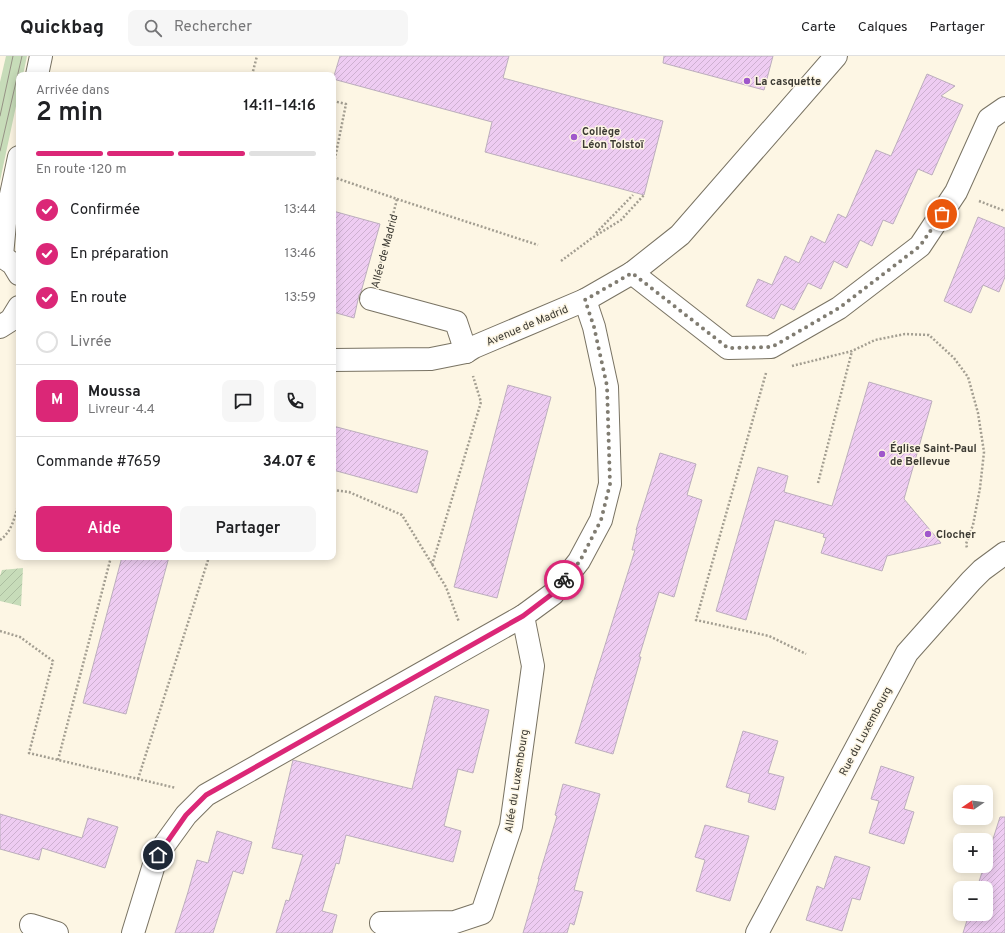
<!DOCTYPE html>
<html lang="fr">
<head>
<meta charset="utf-8">
<style>
	body { margin:0; font-family:Overpass,sans-serif; background:#f6f6f6; color:#202124; height:100vh; display:flex; flex-direction:column; font-size:15px; white-space:nowrap }
	* { box-sizing:border-box; margin:0 }
	p { font-size:13px; color:#757577 }
	.icon { flex:none; width:22px; height:22px; fill:none; stroke:currentColor; stroke-width:2; stroke-linecap:round; stroke-linejoin:round }
	.map { position:relative; flex:1; overflow:hidden }
	.details { position:absolute; left:16px; top:16px; width:320px; height:488px; display:flex; flex-direction:column; background:#fff; border-radius:8px; box-shadow:0 2px 10px #0003 }
	.details>* { flex:none }
	.needle { width:26px; rotate:257deg }
	.buttons { position:absolute; left:953px; top:729px; display:grid; gap:8px }
	.buttons a { display:grid; place-items:center; width:40px; height:40px; border-radius:8px; background:#fff; box-shadow:0 2px 10px #0003; font-size:20px }
	.pin { position:absolute; display:grid; place-items:center; width:34px; height:34px; color:#fff; margin:-17px; border:2px solid #fff; border-radius:50%; box-shadow:0 1px 4px #0007 }
	.courier { position:absolute; display:grid; place-items:center; width:40px; height:40px; margin:-20px; border:3px solid #db2777; border-radius:50%; background:#fff; color:#222; box-shadow:0 1px 5px #0007 }
	.headline em { font-style:normal; font-weight:600 }
	.headline div { display:flex; flex-direction:column-reverse }
	.headline { display:flex; align-items:center; justify-content:space-between; height:68px; padding:0 20px }
	h1 { font-size:26px; font-weight:600; line-height:30px }
	.bar { display:grid; grid-template-columns:repeat(4,1fr); gap:6px 4px; align-content:center; height:48px; padding:0 20px }
	.bar i { height:5px; border-radius:3px; background:#e0e0e0 }
	.bar .on { background:#db2777 }
	.bar p { grid-column:span 4 }
	.line { display:flex; align-items:center; gap:10px; padding:0 20px; border-top:1px solid #e0e0e0 }
	.line div { flex:1 }
	.round { display:grid; place-items:center; flex:none; width:42px; height:42px; border-radius:8px; background:#f6f6f6 }
	ol { padding:0 20px; list-style:none }
	li { display:flex; align-items:center; gap:12px; height:44px }
	li p { margin-inline-start:auto }
	li .icon { padding:4px; border-radius:50%; background:#db2777; color:#fff; stroke-width:4 }
	li:last-child { color:#757577 }
	li i { width:22px; height:22px; border:2px solid #e0e0e0; border-radius:50% }
	.primary-button { display:flex; gap:8px; margin-top:auto; padding:8px 20px }
	.primary-button a { flex:1; height:46px; border-radius:8px; background:#db2777; color:#fff; font-size:16px; font-weight:600; line-height:46px; text-align:center }
	.primary-button a+a { background:#f6f6f6; color:#202124 }
	header { display:flex; align-items:center; gap:24px; box-sizing:border-box; height:56px; padding:0 20px; background:#fff; border-bottom:1px solid #e0e0e0 }
	header strong { font-size:19px }
	nav { display:flex; gap:22px; margin-inline-start:auto; font-size:14px }
	.search { width:280px; height:36px; background:#f6f6f6; display:flex; align-items:center; gap:10px; box-sizing:border-box; padding:0 14px; border-radius:8px; color:#757577; font-size:15px }
	.map>svg:first-child { display:block }
	.grass { fill:#c7dcb9 }
	.garden { fill:url(#garden-furrows) }
	.building { fill:url(#building-hatch); stroke:#bcaebd }
	.lines { fill:none; stroke-linecap:round; stroke-linejoin:round }
	.minor-casing { stroke:#797363; stroke-width:24 }
	.path { stroke:#a39e91; stroke-width:2.5; stroke-dasharray:2 2; stroke-linecap:butt }
	.minor { stroke:#fff; stroke-width:22 }
	.tram { stroke:#969285; stroke-width:1 }
	.done { stroke:#807c71; stroke-width:4; stroke-dasharray:0 7.2 }
	.route { stroke:#db2777; stroke-width:5 }
	.poi-dot { fill:#9f57cb; stroke:#fdf6e4; stroke-width:1.5 }
	.labels { text-anchor:middle; stroke-width:3; stroke-linejoin:round; paint-order:stroke }
	.poi-label { font-size:11px; font-weight:bold; fill:#3c3a33; stroke:#fdf6e4; text-anchor:start }
	.street-label { font-size:11px; fill:#3c3a33; stroke:#fdf6e4 }
</style>
</head>
<body>
<header>
<strong>Quickbag</strong>
<div class="search"><svg class="icon" aria-label="search" viewBox="0 0 24 24"><circle cx="10" cy="10" r="6"/><path d="M15 15l6 6"/></svg>Rechercher</div>
<nav><a>Carte</a><a>Calques</a><a>Partager</a></nav>
</header>
<div class="map">
<svg width="1005" height="877" viewBox="0 0 1005 877">
	<defs>
		<pattern id="garden-furrows" width="10" height="10" patternUnits="userSpaceOnUse"><rect width="10" height="10" fill="#c7dcb9"/><path d="M-1 1l2-2M0 10L10 0M9 11l2-2" fill="none" stroke="#acbea0"/></pattern>
		<pattern id="building-hatch" width="6" height="6" patternUnits="userSpaceOnUse"><rect width="6" height="6" fill="#eeccf2"/><path d="M-1 1l2-2M0 6l6-6M5 7l2-2" fill="none" stroke="#cdb0d0"/></pattern>
	</defs>
	<rect width="100%" height="100%" fill="#fdf6e4"/>
	<!-- grass -->
	<path class="grass" d="M 6,0 L 27,0 L 23,19 L 19,19 L 19,36 L 0,125 L 0,26 Z"/>
	<!-- garden -->
	<path class="garden" d="M 23,512 L 21,550 L 0,545 L 0,520 L 2,514 Z"/>
	<!-- building -->
	<g class="building">
		<path d="M 340,0 L 509,0 L 503,22 L 663,65 L 644,139 L 485,96 L 492,66 L 333,23 Z"/>
		<path d="M 664,0 L 773,0 L 764,34 L 663,7 Z"/>
		<path d="M 927,18 L 955,30 L 941,40 L 963,49 L 932,119 L 918,113 L 893,168 L 883,164 L 872,190 L 860,184 L 847,212 L 834,205 L 821,233 L 808,227 L 794,254 L 781,248 L 774,263 L 746,250 L 758,223 L 772,229 L 785,200 L 799,207 L 811,180 L 825,187 L 838,158 L 846,162 L 876,94 L 891,100 Z"/>
		<path d="M 333,155 L 380,168 L 361,236 L 359,239 L 354,262 L 333,256 Z"/>
		<path d="M 978,161 L 1005,172 L 1005,221 L 999,236 L 983,229 L 971,257 L 944,245 Z"/>
		<path d="M 869,326 L 932,345 L 904,443 L 941,487 L 887,500 L 882,515 L 821,497 L 826,482 L 823,481 L 824,478 L 775,464 L 746,564 L 716,555 L 758,411 L 788,420 L 784,436 L 832,450 Z"/>
		<path d="M 508,329 L 551,341 L 497,542 L 454,531 Z"/>
		<path d="M 333,370 L 428,395 L 417,437 L 333,414 Z"/>
		<path d="M 660,397 L 696,408 L 687,439 L 702,444 L 674,541 L 659,536 L 639,601 L 641,601 L 613,698 L 575,687 L 595,621 L 635,494 L 632,494 L 637,474 L 636,474 Z"/>
		<path d="M 122,501 L 169,501 L 126,658 L 83,647 Z"/>
		<path d="M 435,640 L 489,654 L 473,717 L 458,713 L 444,770 L 461,775 L 453,806 L 346,779 L 339,808 L 336,807 L 322,855 L 337,859 L 332,877 L 276,877 L 286,844 L 289,845 L 303,799 L 272,792 L 293,704 L 412,733 Z"/>
		<path d="M 743,675 L 778,685 L 768,717 L 784,721 L 775,754 L 748,746 L 750,738 L 726,731 Z"/>
		<path d="M 881,710 L 914,721 L 904,753 L 914,756 L 904,788 L 869,777 L 879,745 L 871,743 Z"/>
		<path d="M 563,728 L 600,738 L 574,834 L 583,836 L 574,869 L 570,867 L 567,877 L 523,877 L 539,823 L 538,823 L 557,760 L 555,759 Z"/>
		<path d="M 0,758 L 82,782 L 88,762 L 118,771 L 105,812 L 42,792 L 39,804 L 0,793 Z"/>
		<path d="M 1000,761 L 1005,761 L 1005,877 L 963,877 L 969,858 L 986,858 L 986,832 L 977,832 L 984,810 L 986,810 L 986,805 Z"/>
		<path d="M 705,769 L 749,780 L 730,845 L 696,835 L 705,804 L 695,801 Z"/>
		<path d="M 217,775 L 252,786 L 243,818 L 233,815 L 213,877 L 175,877 L 188,836 L 197,804 L 208,807 Z"/>
		<path d="M 835,800 L 870,811 L 860,844 L 852,842 L 842,875 L 806,864 L 817,830 L 824,833 Z"/>
	</g>
	<g class="lines">
		<!-- minor casing -->
		<g class="minor-casing">
			<g id="minor">
				<path d="M 37,19 L 41,0"/>
				<path d="M 0,199 L 13,208 L 19,218"/>
				<path d="M 2,200 L 5,167 L 19,101"/>
				<path d="M 632,217 L 728,292 L 771,291 L 839,252 L 920,190 L 956,136 L 989,63 L 1005,52"/>
				<path d="M 371,243 L 456,266 L 466,296"/>
				<path d="M 0,271 L 11,264 L 19,251"/>
				<path d="M 333,304 L 431,303 L 466,296 L 474,291 L 585,244 L 632,217 L 680,179 L 836,0"/>
				<path d="M 381,867 L 455,866 L 482,857 L 511,770 L 533,610 L 523,560"/>
				<path d="M 31,869 L 57,877"/>
				<path d="M 133,877 L 157,799 L 186,759 L 206,739 L 523,560 L 553,538 L 579,505 L 601,464 L 610,428 L 607,331 L 594,271 L 585,244"/>
				<path d="M 757,877 L 907,597 L 971,525 L 982,514 L 1005,497"/>
			</g>
		</g>
		<!-- path -->
		<g class="path">
			<path d="M 252,19 L 257,0"/>
			<path d="M 333,45 L 346,48 L 333,112"/>
			<path d="M 333,121 L 397,143 L 378,218"/>
			<path d="M 397,143 L 538,189"/>
			<path d="M 979,145 L 1005,155"/>
			<path d="M 596,177 L 633,139"/>
			<path d="M 561,205 L 592,182 L 621,164 L 644,139"/>
			<path d="M 792,310 L 852,295 L 875,284 L 905,278 L 929,279 L 954,302 L 968,321 L 978,357 L 984,396 L 980,432 L 973,469 L 966,488 L 967,492"/>
			<path d="M 766,317 L 696,564 L 769,580 L 806,598"/>
			<path d="M 818,427 L 852,295"/>
			<path d="M 333,434 L 349,436 L 402,459 L 446,531 L 459,566"/>
			<path d="M 0,484 C 12,476 15,460 19,446"/>
			<path d="M 432,509 L 481,346 L 473,320"/>
			<path d="M 0,575 L 20,581 L 53,605 L 29,697 L 176,732"/>
			<path d="M 58,704 L 111,501"/>
			<path d="M 138,723 L 209,501"/>
		</g>
		<!-- minor -->
		<use href="#minor" class="minor"/>
		<!-- tram -->
		<g class="tram">
			<path d="M 0,60 L 13,0"/>
			<path d="M 0,95 L 22,0"/>
		</g>
	</g>
	<g class="lines">
		<!-- done -->
		<path class="done" d="M 564,524 L 580,505 L 601,464 L 610,428 L 607,330 L 594,271 L 585,244 L 632,217 L 728,292 L 772,291 L 839,252 L 920,190 L 942,158"/>
		<!-- route -->
		<path class="route" d="M 158,799 L 186,759 L 206,739 L 523,560 L 552,538 L 564,524"/>
	</g>
	<!-- markers -->
	<g class="poi-dot">
		<circle cx="747" cy="25" r="4"/>
		<circle cx="574" cy="81" r="4"/>
		<circle cx="882" cy="398" r="4"/>
		<circle cx="928" cy="478" r="4"/>
	</g>
	<g class="labels">
		<!-- poi labels -->
		<g class="poi-label">
			<text x="755" y="29">La casquette</text>
			<text x="582" y="79">Collège<tspan x="582" dy="13">Léon Tolstoï</tspan></text>
			<text x="890" y="396">Église Saint-Paul<tspan x="890" dy="13">de Bellevue</tspan></text>
			<text x="936" y="482">Clocher</text>
		</g>
		<!-- street labels -->
		<g class="street-label">
			<text transform="translate(384 195) rotate(-75)" y="4">Allée de Madrid</text>
			<text transform="translate(527 269) rotate(-23)" y="4">Avenue de Madrid</text>
			<text transform="translate(865 675) rotate(-62)" y="4">Rue du Luxembourg</text>
			<text transform="translate(516 725) rotate(-81)" y="4">Allée du Luxembourg</text>
		</g>
	</g>
</svg>
<div class="buttons">
<a><svg class="needle" viewBox="-14 -14 28 28"><path d="M0-13l5 13h-10z" fill="#e53935"/><path d="M0 13l5-13h-10z" fill="#757577"/></svg></a>
<a>+</a>
<a>−</a>
</div>
<div class="pin" style="left:942px;top:158px;background:#ea580c"><svg class="icon" aria-label="bag" viewBox="0 0 24 24"><path d="M5 8h14l-1 12H6zM9 8a3 3 0 0 1 6 0"/></svg></div>
<div class="pin" style="left:158px;top:799px;background:#1f2937"><svg class="icon" aria-label="home" viewBox="0 0 24 24"><path d="M3 11l9-7 9 7M6 9v11h12V9"/></svg></div>
<div class="courier" style="left:564px;top:524px"><svg class="icon" aria-label="bike" viewBox="0 0 24 24"><circle cx="6" cy="16" r="4"/><circle cx="18" cy="16" r="4"/><path d="M6 16l4-8h5l3 8M10 8l3 8H6M13 5h3"/></svg></div>
<section class="details">
<div class="headline"><div><h1>2 min</h1><p>Arrivée dans</p></div><em>14:11–14:16</em></div>
<div class="bar"><i class="on"></i><i class="on"></i><i class="on"></i><i></i><p>En route · 120 m</p></div>
<ol>
<li><svg class="icon" aria-label="check" viewBox="0 0 24 24"><path d="M5 12l5 5 9-10"/></svg>Confirmée<p>13:44</p></li>
<li><svg class="icon" aria-label="check" viewBox="0 0 24 24"><path d="M5 12l5 5 9-10"/></svg>En préparation<p>13:46</p></li>
<li><svg class="icon" aria-label="check" viewBox="0 0 24 24"><path d="M5 12l5 5 9-10"/></svg>En route<p>13:59</p></li>
<li><i></i>Livrée</li>
</ol>
<div class="line" style="height:72px"><b class="round" style="background:#db2777;color:#fff">M</b><div><b>Moussa</b><p>Livreur · 4.4</p></div><a class="round"><svg class="icon" aria-label="chat" viewBox="0 0 24 24"><path d="M4 5h16v11H9l-5 4z"/></svg></a><a class="round"><svg class="icon" aria-label="phone" viewBox="0 0 24 24"><path d="M5 4h4l2 5-3 2q2 4 5 5l2-3 5 2v4C11 20 4 13 5 4z"/></svg></a></div>
<div class="line" style="height:52px"><div>Commande #7659</div><b>34.07 €</b></div>
<div class="primary-button"><a>Aide</a><a>Partager</a></div>
</section>
</div>
</body>
</html>
